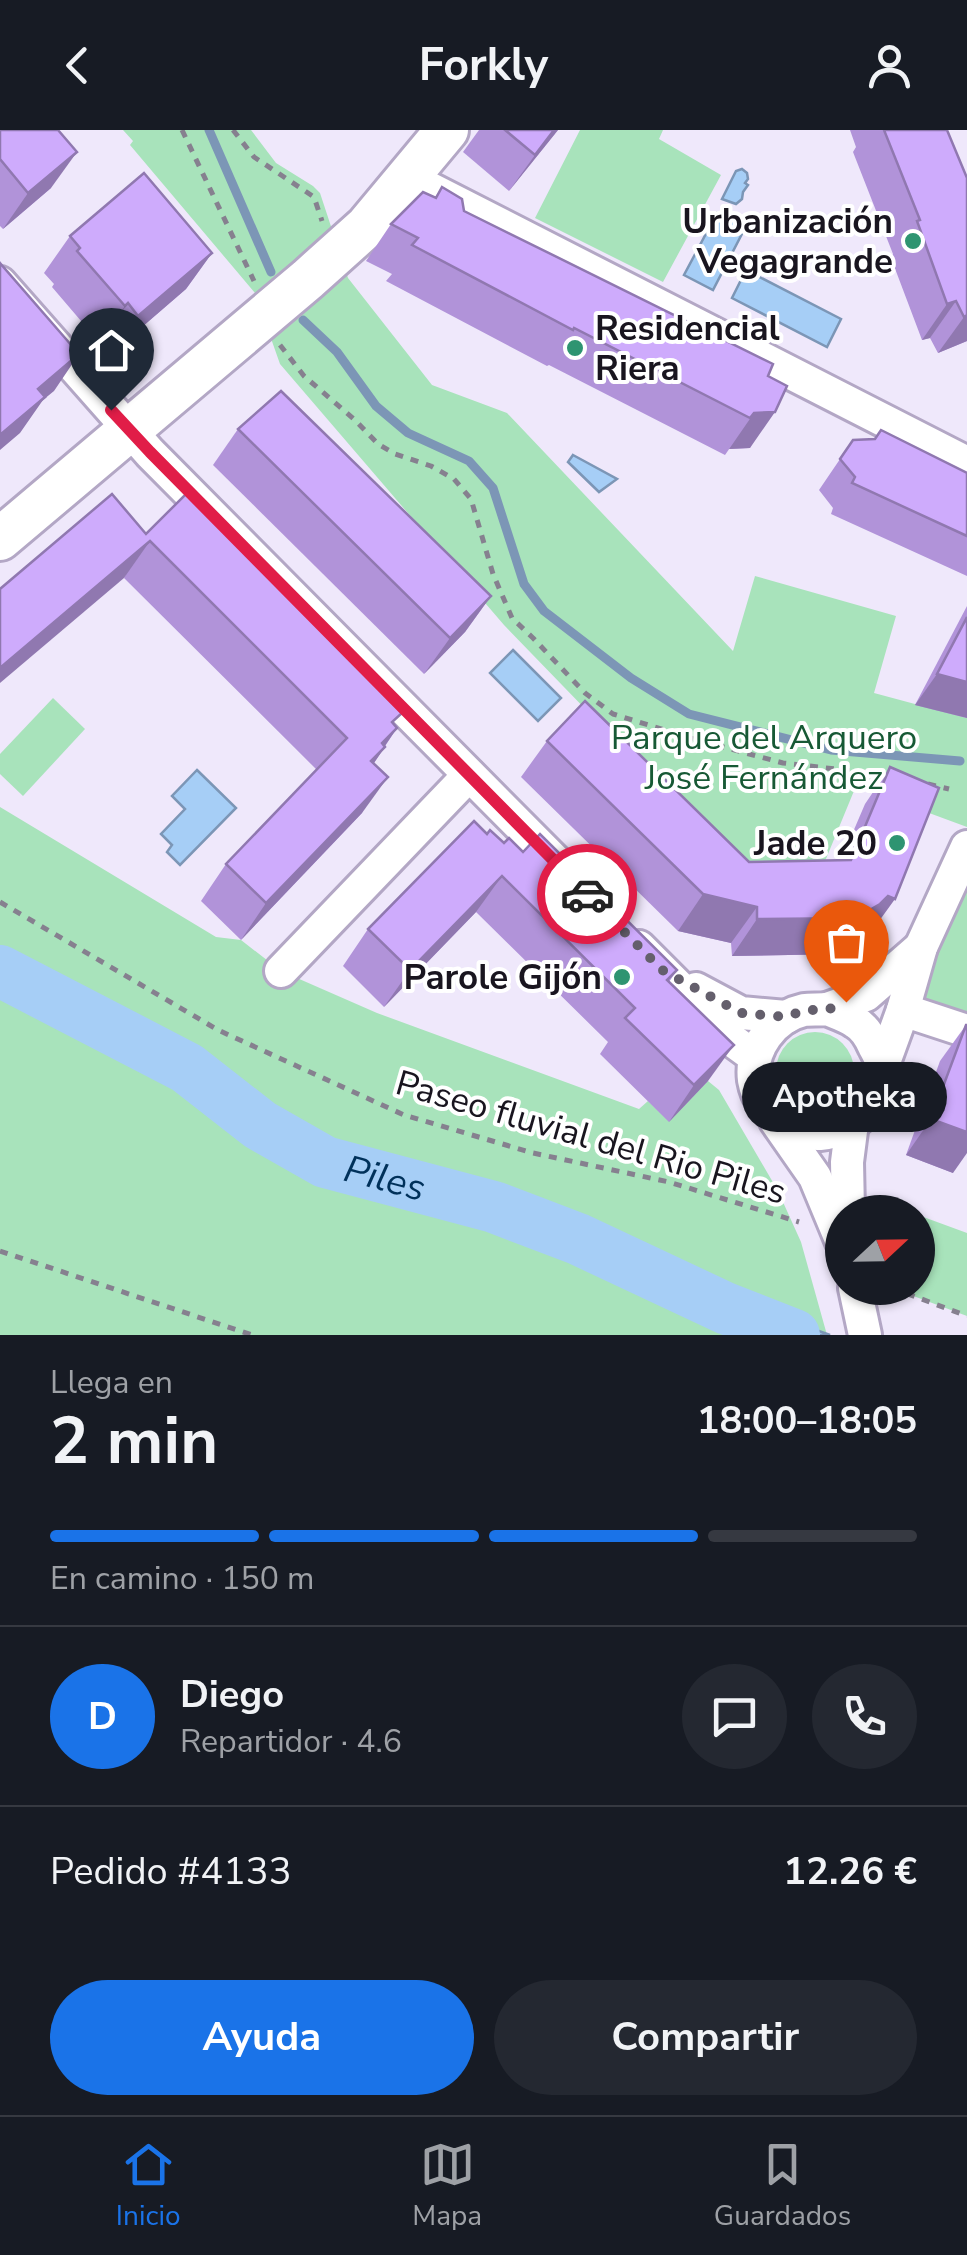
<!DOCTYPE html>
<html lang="es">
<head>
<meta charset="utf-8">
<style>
	body { margin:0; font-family:"Nunito Sans",sans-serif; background:#242831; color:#f1f3f6; height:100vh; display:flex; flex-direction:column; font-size:38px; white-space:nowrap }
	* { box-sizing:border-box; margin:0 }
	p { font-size:32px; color:#9ea1a6 }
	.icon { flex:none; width:55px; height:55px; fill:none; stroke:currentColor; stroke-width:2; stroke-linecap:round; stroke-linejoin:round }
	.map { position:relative; height:1205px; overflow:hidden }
	.side { display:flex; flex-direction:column; background:#171b24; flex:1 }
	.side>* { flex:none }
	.needle { width:65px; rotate:68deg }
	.controls { position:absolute; left:825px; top:1065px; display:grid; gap:20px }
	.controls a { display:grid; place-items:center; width:110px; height:110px; border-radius:50%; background:#171b24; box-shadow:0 2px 8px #0004; font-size:50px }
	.pin { position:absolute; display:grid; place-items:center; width:85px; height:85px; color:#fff; margin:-102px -42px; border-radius:50% 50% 50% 0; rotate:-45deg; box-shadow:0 0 10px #0007 }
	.pin .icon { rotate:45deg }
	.courier { position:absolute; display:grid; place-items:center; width:100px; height:100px; margin:-50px; border:8px solid #e11d48; border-radius:50%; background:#fff; color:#222; box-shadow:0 2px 12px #0007 }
	.bubble { position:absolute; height:70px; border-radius:35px; background:#171b24; box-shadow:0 2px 8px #0004; font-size:32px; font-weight:700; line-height:70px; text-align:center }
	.overview em { font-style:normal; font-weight:700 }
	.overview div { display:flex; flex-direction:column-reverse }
	.overview { display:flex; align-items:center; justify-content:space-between; height:170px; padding:0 50px }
	h1 { font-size:65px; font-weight:700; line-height:75px }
	.bar { display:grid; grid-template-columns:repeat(4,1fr); gap:15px 10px; align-content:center; height:120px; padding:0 50px }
	.bar i { height:12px; border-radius:8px; background:#363941 }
	.bar .on { background:#1a73e8 }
	.bar p { grid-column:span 4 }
	.line { display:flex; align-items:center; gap:25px; padding:0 50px; border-top:2px solid #363941 }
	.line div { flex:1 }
	.round { display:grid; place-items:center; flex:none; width:105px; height:105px; border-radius:52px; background:#242831 }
	.button { display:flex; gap:20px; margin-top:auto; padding:20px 50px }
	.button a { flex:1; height:115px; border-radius:60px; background:#1a73e8; color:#fff; font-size:40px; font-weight:700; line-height:115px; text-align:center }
	.button a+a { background:#242831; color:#f1f3f6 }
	header { display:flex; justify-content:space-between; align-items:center; height:130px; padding:0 50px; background:#171b24; font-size:45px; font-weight:700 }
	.tab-bar { display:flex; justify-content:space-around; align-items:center; height:140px; border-top:2px solid #363941; background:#171b24; font-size:28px; color:#9ea1a6 }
	.tab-bar a { display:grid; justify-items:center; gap:5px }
	.tab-bar .on { color:#1a73e8 }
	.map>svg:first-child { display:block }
	.green { fill:#a8e3bb }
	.water { fill:#a6cef6; stroke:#7c96b6; stroke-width:2.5 }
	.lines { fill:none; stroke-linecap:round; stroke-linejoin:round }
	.stream { stroke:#7c96b6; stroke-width:9 }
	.river { stroke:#a6cef6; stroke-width:52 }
	.minor-casing { stroke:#b3a7c5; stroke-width:38 }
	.major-casing { stroke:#b3a7c5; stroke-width:48 }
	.path { stroke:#86808f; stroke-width:5; stroke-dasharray:8 8; stroke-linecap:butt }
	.minor { stroke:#fff; stroke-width:32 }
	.major { stroke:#fff; stroke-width:42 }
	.wall { fill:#b193d9 }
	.shaded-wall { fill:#9078b0 }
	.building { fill:#ceabfc; stroke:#9078b0; stroke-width:2.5 }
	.done { stroke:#645f6c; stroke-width:10; stroke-dasharray:0 18 }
	.route { stroke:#e11d48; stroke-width:12 }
	.poi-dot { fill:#2e9471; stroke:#fff; stroke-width:4 }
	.labels { text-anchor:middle; stroke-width:8; stroke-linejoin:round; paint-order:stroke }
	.poi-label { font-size:35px; font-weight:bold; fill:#19151f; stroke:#fff; text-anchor:end }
	.park-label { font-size:35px; fill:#175935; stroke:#fff }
	.street-label { font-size:35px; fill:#19151f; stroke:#fff }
	.water-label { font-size:38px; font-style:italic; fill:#00315a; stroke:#fff }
</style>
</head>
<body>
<header><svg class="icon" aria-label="back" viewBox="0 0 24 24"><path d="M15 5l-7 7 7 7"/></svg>Forkly<svg class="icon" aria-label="person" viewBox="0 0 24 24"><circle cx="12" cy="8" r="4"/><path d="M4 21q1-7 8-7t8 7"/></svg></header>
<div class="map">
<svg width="967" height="1205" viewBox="0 0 967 1205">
	<rect width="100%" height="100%" fill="#efe8fb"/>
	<!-- green -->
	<g class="green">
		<path d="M 123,0 L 251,0 L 276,33 L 313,56 L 320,63 L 348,148 L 432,255 L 507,283 L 733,521 L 755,446 L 896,486 L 874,563 L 967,588 L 967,697 L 856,656 L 821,741 L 745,744 L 504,495 L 280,234 L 255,163 L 130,15 L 133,11 Z"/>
		<path d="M 580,0 L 663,0 L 659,9 L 721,45 L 663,152 L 535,88 Z"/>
		<path d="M 53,568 L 85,599 L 23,666 L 0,644 L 0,624 Z"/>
		<path d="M 0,677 L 216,807 L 241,810 L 281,841 L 377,883 L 639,979 L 648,971 L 669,991 L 708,951 L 719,960 L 778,1061 L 801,1112 L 827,1205 L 0,1205 Z"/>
		<path d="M 967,717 L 967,901 L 903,880 Z"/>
		<circle cx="815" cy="941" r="39"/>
		<path d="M 918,1085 L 967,1103 L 967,1186 L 892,1158 L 918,1158 Z"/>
	</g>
	<!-- water -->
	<g class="water">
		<path d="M 742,39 L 747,43 L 748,49 L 745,53 L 748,55 L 743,62 L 742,69 L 736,74 L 722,69 L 736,41 Z"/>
		<path d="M 717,83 L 745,98 L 713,160 L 684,145 Z"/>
		<path d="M 746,140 L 841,189 L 827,217 L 732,168 Z"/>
		<path d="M 573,325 L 617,349 L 599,362 L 568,332 Z"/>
		<path d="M 513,520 L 561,568 L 538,591 L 490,543 Z"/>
		<path d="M 197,640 L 236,678 L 180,735 L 167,722 L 172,715 L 161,704 L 185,679 L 172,666 Z"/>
		<path d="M 725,1178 L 791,1191 L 830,1205 L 755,1205 Z"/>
	</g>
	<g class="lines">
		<!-- stream -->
		<g class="stream">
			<path d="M 209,0 L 271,142"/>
			<path d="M 303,190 L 337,222 L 376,276 L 408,303 L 469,331 L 493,358 L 524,454 L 544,481 L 631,548 L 689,584 L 831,620 L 960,631"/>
		</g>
		<!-- river -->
		<path class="river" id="s1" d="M 0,841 L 187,938 L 260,995 L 325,1032 L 494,1077 L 578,1109 L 725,1178 L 794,1205"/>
		<!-- minor casing -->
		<g class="minor-casing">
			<g id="minor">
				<path d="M 409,48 L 967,333"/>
				<path d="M 0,153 L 150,323 L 563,739"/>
				<path d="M 639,817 L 733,911 L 755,927"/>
				<path d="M 281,841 L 469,645"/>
				<path d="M 696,859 L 741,883 L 786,887"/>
				<path d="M 827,879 C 836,883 847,886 855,892 C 864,897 870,907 874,916 C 877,922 882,930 883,937 C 886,972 854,1001 820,1004 C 806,1005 796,999 784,993 C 768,984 757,968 754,950 C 750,919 773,887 804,880 C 811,879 819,880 827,879 Z"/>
				<path d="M 827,879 L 866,865 L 921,817"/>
				<path d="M 903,880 L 967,901"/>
				<path d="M 883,935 L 903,880 L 921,817 L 967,717"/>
				<path d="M 776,991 L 815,1047 L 842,1112"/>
				<path d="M 848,1082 L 847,1032 L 852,993"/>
				<path d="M 855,1158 L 865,1205"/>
			</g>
		</g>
		<!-- major casing -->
		<g class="major-casing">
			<path id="major" d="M 0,409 L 308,149 L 367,96 L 447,0"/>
		</g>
		<!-- path -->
		<g class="path">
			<path d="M 182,0 L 254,151"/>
			<path d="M 233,0 L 254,27 L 314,67 L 322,91"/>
			<path d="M 280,215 L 304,246 L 355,290 L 378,314 L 395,324 L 431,336 L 454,349 L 471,369 L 493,444 L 512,488 L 533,508 L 585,563 L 613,584 L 697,610 L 783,633 L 888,645"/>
			<path d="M 928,654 L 949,659"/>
			<path d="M 0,772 L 218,900 L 404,985 L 533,1023 L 669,1052 L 799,1092"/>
			<path d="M 0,1121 L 252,1205"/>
			<path d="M 892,1158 L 967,1186"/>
		</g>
		<!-- minor -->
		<use href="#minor" class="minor"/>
		<!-- major -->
		<use href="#major" class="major"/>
	</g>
	<!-- wall -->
	<g class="wall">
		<path d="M 0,0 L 51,58 L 3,99 L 0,96 Z"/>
		<path d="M 479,0 L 558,0 L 509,61 L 463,22 Z"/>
		<path d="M 850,0 L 947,0 L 967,211 L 938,223 L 930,208 L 922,210 L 891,128 L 893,124 L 853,22 L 856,17 Z"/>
		<path d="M 442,57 L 464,81 L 768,246 L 750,318 L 729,319 L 725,325 L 549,235 L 547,236 L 386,151 L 392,144 L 366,131 L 391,94 L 435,67 Z"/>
		<path d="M 70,106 L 212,123 L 186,159 L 113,222 L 102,210 L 99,212 L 52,157 L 54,154 L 44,143 Z"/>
		<path d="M 238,299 L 491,466 L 465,502 L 424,544 L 213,335 Z"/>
		<path d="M 853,310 L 967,343 L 967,446 L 831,384 L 833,378 L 819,360 Z"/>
		<path d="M 146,404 L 397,598 L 374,633 L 362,683 L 241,810 L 201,771 L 226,734 L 317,640 L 124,448 Z"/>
		<path d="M 967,476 L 967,588 L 915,575 Z"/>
		<path d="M 547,611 L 749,732 L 841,730 L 865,674 L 890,637 L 869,805 L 862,803 L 850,813 L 842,824 L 732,826 L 731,813 L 678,801 L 521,647 Z"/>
		<path d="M 487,704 L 523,722 L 677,840 L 669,852 L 708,951 L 669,992 L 600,924 L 608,912 L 476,782 L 384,877 L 343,836 L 368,799 Z"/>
		<path d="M 966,895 L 953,1043 L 906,1025 L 940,931 Z"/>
	</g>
	<!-- shaded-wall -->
	<g class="shaded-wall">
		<path d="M 554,0 L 558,0 L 509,61 L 535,25 Z"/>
		<path d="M 77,22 L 51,58 L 3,99 L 28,63 Z"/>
		<path d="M 212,123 L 186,159 L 113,222 L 138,186 Z"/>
		<path d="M 956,171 L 930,208 L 922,210 L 947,174 Z"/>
		<path d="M 128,173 L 102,210 L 99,212 L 125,176 Z"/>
		<path d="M 967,185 L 967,211 L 938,223 L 964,187 Z"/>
		<path d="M 79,224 L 54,261 L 43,270 L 20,303 L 0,320 L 0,305 L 38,259 Z"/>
		<path d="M 775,282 L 750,318 L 729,319 L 725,325 L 754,283 Z"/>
		<path d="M 150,411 L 124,448 L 0,553 L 0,538 Z"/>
		<path d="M 491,466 L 465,502 L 424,544 L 450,508 Z"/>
		<path d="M 937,544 L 967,552 L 967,588 L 915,575 Z"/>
		<path d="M 397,598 L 382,620 L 385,617 L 360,653 L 382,613 Z"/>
		<path d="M 388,647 L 362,683 L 241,810 L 266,773 Z"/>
		<path d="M 502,746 L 476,782 L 384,877 L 410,840 Z"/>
		<path d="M 703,764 L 757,777 L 731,813 L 678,801 Z"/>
		<path d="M 888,766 L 895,769 L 869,805 L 862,803 L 850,813 L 842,824 L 732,826 L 757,789 L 868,781 Z"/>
		<path d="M 734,915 L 708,951 L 669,992 L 694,955 Z"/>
		<path d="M 931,989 L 967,1002 L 967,1023 L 953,1043 L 906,1025 Z"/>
	</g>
	<!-- building -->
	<g class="building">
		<path d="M 0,0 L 58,0 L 77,22 L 28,63 L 0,29 Z"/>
		<path d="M 505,0 L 554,0 L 535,25 Z"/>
		<path d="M 884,0 L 947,0 L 967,48 L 967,185 L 964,187 L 956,171 L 947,174 L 917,91 L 920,90 Z"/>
		<path d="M 144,43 L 212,123 L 138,186 L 128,173 L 125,176 L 77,121 L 80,118 L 70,106 Z"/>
		<path d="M 442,57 L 462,69 L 464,81 L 773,234 L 768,246 L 787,256 L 775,282 L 754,283 L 750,288 L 574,198 L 573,200 L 412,115 L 418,108 L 391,94 L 423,62 L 436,68 Z"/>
		<path d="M 0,133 L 79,224 L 38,259 L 45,267 L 0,305 Z"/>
		<path d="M 281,261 L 491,466 L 450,508 L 238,299 Z"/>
		<path d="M 881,300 L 967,343 L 967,406 L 852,353 L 855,347 L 840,329 L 853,310 L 875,309 Z"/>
		<path d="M 187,363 L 402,583 L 392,592 L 397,598 L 382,613 L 385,617 L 371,631 L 388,647 L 266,773 L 226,734 L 347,608 L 150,411 L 0,538 L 0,459 L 112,364 L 146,404 Z"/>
		<path d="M 967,487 L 967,552 L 937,544 Z"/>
		<path d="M 585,571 L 749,732 L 851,730 L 890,637 L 939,658 L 895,769 L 888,766 L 880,774 L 868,781 L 868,788 L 757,789 L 757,777 L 703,764 L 547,611 Z"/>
		<path d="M 474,691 L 487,704 L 490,700 L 504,713 L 509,708 L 523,722 L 540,704 L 677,840 L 667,850 L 734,915 L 694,955 L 625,888 L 635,878 L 502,746 L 410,840 L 368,799 Z"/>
		<path d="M 966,895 L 967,895 L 967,1002 L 931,989 Z"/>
	</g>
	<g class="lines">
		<!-- done -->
		<path class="done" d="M 587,764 L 662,840 L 741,883 L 786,887 L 805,880 L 827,880 L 846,872"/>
		<!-- route -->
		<path class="route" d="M 111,280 L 150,322 L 587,764"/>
	</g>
	<!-- markers -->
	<g class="poi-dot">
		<circle cx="913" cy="111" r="10"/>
		<circle cx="575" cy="218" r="10"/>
		<circle cx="897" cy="713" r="10"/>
		<circle cx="622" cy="847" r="10"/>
	</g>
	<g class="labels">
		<!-- poi labels -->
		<g class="poi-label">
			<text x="893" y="103">Urbanización<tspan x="893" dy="40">Vegagrande</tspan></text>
			<text x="595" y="210" text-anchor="start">Residencial<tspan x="595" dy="40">Riera</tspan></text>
			<text x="877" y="725">Jade 20</text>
			<text x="602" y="859">Parole Gijón</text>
		</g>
		<!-- park labels -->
		<g class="park-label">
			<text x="764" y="619">Parque del Arquero<tspan x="764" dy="40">José Fernández</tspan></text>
		</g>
		<!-- street labels -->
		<g class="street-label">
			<text transform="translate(591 1007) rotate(16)" y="12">Paseo fluvial del Rio Piles</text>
		</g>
		<!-- water labels -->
		<g class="water-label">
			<text dy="13" stroke="none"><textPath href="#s1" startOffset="440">Piles</textPath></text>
		</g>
	</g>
</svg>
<div class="controls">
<a><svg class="needle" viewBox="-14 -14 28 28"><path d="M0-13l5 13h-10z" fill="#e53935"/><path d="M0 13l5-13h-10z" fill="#9ea1a6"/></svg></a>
</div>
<div class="pin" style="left:846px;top:872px;background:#ea580c"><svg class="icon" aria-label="bag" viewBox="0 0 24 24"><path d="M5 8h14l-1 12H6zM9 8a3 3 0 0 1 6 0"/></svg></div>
<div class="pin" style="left:111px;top:280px;background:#1f2937"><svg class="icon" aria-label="home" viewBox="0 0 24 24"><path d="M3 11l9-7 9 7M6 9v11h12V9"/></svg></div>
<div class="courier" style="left:587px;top:764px"><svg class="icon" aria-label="car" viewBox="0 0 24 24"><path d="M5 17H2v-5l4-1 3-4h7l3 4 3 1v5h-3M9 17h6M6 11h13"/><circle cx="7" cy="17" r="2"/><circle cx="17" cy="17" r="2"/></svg></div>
<div class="bubble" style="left:742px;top:932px;width:205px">Apotheka</div>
</div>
<section class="side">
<div class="overview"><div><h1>2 min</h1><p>Llega en</p></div><em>18:00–18:05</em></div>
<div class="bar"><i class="on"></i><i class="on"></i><i class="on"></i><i></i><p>En camino · 150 m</p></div>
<div class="line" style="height:180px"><b class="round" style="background:#1a73e8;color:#fff">D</b><div><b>Diego</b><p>Repartidor · 4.6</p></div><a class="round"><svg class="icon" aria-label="chat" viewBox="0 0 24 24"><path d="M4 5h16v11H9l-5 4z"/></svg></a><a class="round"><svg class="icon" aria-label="phone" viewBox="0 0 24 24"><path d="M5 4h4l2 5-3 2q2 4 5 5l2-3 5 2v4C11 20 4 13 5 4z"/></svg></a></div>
<div class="line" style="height:130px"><div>Pedido #4133</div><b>12.26 €</b></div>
<div class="button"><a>Ayuda</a><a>Compartir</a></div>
</section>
<nav class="tab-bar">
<a class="on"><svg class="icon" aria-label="home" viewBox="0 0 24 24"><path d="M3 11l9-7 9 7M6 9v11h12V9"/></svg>Inicio</a>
<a><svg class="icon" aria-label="map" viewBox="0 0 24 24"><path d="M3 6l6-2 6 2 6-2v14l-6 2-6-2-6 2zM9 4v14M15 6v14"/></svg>Mapa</a>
<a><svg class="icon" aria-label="saved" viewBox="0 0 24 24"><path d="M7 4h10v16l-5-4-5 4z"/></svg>Guardados</a>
</nav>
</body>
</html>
